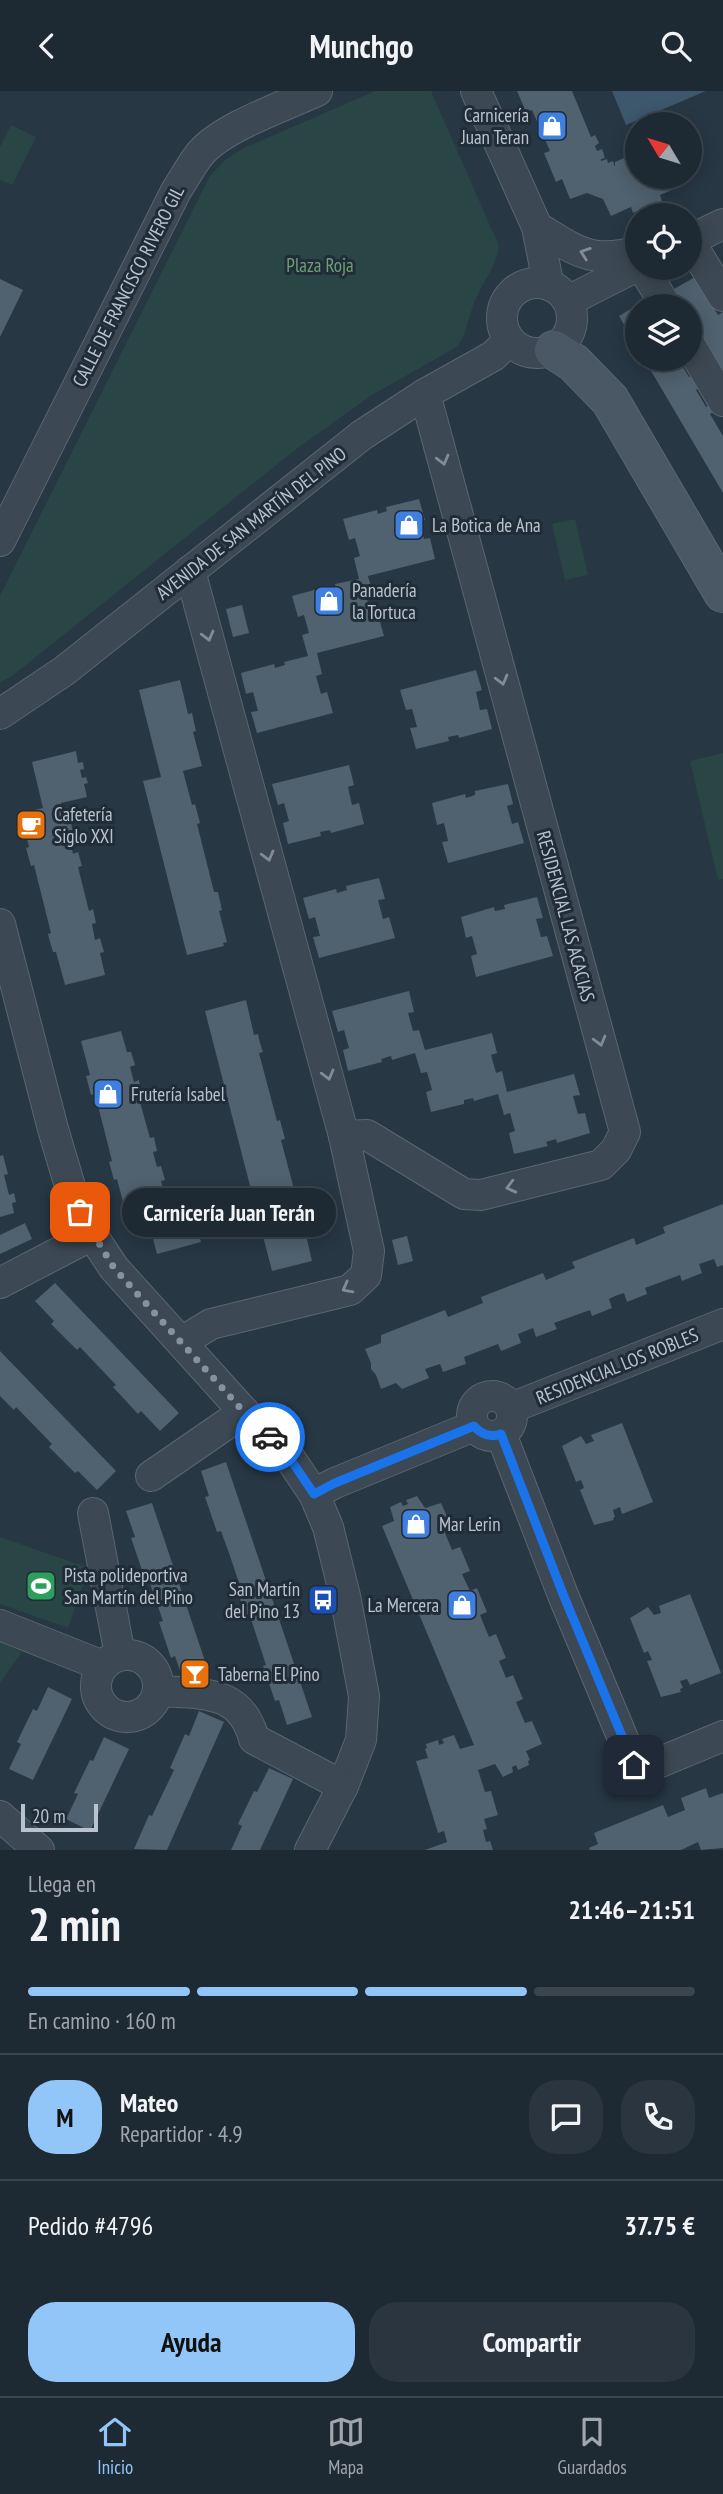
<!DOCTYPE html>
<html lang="es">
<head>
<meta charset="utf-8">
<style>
	body { margin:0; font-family:"PT Sans Narrow",sans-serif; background:#2a353f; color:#f1f3f6; height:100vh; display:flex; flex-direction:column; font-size:26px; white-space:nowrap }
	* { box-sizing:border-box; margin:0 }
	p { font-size:23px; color:#a0a6ac }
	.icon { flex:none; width:38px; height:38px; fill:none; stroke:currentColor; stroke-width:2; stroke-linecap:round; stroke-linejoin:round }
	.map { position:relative; height:1759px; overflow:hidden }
	.side { display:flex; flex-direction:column; background:#1d2933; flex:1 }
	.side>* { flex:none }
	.needle { width:46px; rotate:308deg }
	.fabs { position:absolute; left:625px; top:21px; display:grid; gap:14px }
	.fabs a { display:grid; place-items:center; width:77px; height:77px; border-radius:50%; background:#1d2933; box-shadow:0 4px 18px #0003,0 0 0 2px #3b454e; font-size:35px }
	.scale { position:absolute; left:21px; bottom:18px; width:77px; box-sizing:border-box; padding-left:7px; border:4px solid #b9c3cd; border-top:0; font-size:19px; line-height:24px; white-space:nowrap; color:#b9c3cd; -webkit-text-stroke:5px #202d39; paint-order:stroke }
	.pin { position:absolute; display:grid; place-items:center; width:60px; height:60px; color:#fff; margin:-30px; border-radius:14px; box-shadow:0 4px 10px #0006 }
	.courier { position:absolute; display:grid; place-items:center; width:70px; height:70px; margin:-35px; border:5px solid #1a73e8; border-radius:50%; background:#fff; color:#222; box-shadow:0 2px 9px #0007 }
	.bubble { position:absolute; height:49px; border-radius:24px; background:#1d2933; box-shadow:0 4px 18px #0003,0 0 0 2px #3b454e; font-size:23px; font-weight:600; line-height:49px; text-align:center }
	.headline em { font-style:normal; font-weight:600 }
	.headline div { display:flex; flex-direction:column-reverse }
	.headline { display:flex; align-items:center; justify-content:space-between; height:119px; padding:0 28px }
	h1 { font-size:46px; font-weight:600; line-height:52px }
	.bar { display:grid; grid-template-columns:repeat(4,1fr); gap:10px 7px; align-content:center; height:84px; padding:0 28px }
	.bar i { height:9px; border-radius:5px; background:#3b454e }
	.bar .current { background:#92c6f9 }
	.bar p { grid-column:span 4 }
	.line { display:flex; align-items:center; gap:18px; padding:0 28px; border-top:2px solid #3b454e }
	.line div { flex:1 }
	.round { display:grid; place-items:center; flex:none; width:74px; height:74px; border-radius:28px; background:#2a353f }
	.cta { display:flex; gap:14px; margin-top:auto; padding:14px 28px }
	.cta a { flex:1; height:80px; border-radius:28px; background:#92c6f9; color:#111; font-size:28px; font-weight:600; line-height:80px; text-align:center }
	.cta a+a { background:#2a353f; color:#f1f3f6 }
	header { display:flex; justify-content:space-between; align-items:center; height:91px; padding:0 28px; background:#1d2933; font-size:32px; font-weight:600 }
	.tab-bar { display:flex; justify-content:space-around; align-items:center; height:98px; border-top:2px solid #3b454e; background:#1d2933; font-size:19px; color:#a0a6ac }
	.tab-bar a { display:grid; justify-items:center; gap:4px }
	.tab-bar .current { color:#92c6f9 }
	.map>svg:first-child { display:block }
	.green { fill:#294545 }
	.water { fill:#3d576d }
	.building { fill:#50616f }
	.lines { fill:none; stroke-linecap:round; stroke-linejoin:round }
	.minor-casing { stroke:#5a6671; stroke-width:32 }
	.secondary-casing { stroke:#5a6671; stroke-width:40 }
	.minor { stroke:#3c4853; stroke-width:30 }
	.secondary { stroke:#4a5866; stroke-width:38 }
	.oneway { stroke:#818c96 }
	.done { stroke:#86929d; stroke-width:7; stroke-dasharray:0 12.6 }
	.route { stroke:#1a73e8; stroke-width:9 }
	.labels { text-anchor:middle; stroke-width:6; stroke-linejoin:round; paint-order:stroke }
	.poi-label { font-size:19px; fill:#b9c3cd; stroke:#202d39; text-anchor:start }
	.park-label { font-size:19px; fill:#709e75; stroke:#202d39 }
	.street-label { font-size:19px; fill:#b9c3cd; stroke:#202d39 }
</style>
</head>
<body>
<header><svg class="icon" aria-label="back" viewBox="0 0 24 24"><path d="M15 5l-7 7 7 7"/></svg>Munchgo<svg class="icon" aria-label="search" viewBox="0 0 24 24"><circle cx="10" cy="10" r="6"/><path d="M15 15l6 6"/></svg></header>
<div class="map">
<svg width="723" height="1759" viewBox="0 0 723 1759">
	<rect width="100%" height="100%" fill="#273744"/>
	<!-- green -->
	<g class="green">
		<path d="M 375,0 L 431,0 L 499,155 C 496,177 483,190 475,210 C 468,226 467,242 457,256 L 372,304 L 299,356 L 12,585 L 0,591 L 0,505 L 210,85 L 225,69 L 244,57 Z"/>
		<path d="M 11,34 L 36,46 L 12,94 L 0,89 L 0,56 Z"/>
		<path d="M 575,428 L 588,484 L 565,489 L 552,433 Z"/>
		<path d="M 723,662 L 723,788 L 718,789 L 690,670 Z"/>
		<path d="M 0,1446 L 89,1477 L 68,1537 L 0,1513 Z"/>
		<path d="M 0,1551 L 22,1561 L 0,1592 Z"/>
	</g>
	<!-- water -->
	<path class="water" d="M 612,0 L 706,0 L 626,34 Z"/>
	<!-- building -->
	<g class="building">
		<path d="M 517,0 L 572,0 L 591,46 L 595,44 L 599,52 L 595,55 L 597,60 L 602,58 L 605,67 L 601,68 L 601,70 L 607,68 L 608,72 L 613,70 L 615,76 L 615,71 L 624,67 L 626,71 L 631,69 L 629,65 L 637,61 L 637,86 L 677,86 L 681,95 L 660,104 L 662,110 L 633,122 L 631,116 L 611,125 L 603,108 L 587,102 L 570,108 L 562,88 L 556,91 L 544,62 L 550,60 L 532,19 L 526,21 Z"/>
		<path d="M 695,186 L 718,224 L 723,221 L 723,291 L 690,235 L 690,215 L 678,215 L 669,201 Z"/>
		<path d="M 0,188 L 23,199 L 0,246 Z"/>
		<path d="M 644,210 L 647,215 L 637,215 L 637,256 L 619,225 Z"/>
		<path d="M 644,268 L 678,268 L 689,286 L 696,281 L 704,294 L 696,299 L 706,316 L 711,313 L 715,320 L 710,323 L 723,345 L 723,402 Z"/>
		<path d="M 419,408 L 425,429 L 419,430 L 424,448 L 430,447 L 435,468 L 368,485 L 374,506 L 367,508 L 372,526 L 378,524 L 384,545 L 317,562 L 322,583 L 316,585 L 321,603 L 327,601 L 333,622 L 257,642 L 251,621 L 258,620 L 253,601 L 246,603 L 241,582 L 274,573 L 275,577 L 285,574 L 284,571 L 308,565 L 302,544 L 309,542 L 304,524 L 298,526 L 292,505 L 325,496 L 326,499 L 336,497 L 335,493 L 359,488 L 354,467 L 360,465 L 355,447 L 349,449 L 343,428 L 377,419 L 378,423 L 387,420 L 386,416 Z"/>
		<path d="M 242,514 L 249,542 L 233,546 L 226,518 Z"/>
		<path d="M 476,579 L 482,599 L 476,601 L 480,619 L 487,618 L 492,638 L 459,647 L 458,644 L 448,646 L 449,650 L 416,658 L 410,637 L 417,636 L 412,618 L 406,619 L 400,599 Z"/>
		<path d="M 180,589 L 188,623 L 192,622 L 196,640 L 193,641 L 202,675 L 183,680 L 192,714 L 195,713 L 200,732 L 197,733 L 214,801 L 218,801 L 222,819 L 219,820 L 227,851 L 223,852 L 224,855 L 187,864 L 143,690 L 161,686 L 139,599 Z"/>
		<path d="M 76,660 L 78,672 L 83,671 L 84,678 L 80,679 L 82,687 L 86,686 L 88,692 L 84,693 L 87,706 L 61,712 L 67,734 L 71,732 L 74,746 L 70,747 L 73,763 L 78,761 L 82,775 L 78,776 L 89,820 L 93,818 L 96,832 L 92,833 L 95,849 L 100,847 L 104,861 L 100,862 L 105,884 L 65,894 L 56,861 L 53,861 L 50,851 L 48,843 L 51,842 L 34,774 L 31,775 L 26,757 L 29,756 L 21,722 L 43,717 L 32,671 Z"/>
		<path d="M 349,674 L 354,694 L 348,696 L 352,714 L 359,712 L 364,733 L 331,742 L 330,739 L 320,741 L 321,745 L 288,753 L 283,732 L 289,730 L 284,712 L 278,714 L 272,693 Z"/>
		<path d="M 508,693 L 513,713 L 507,715 L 512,733 L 518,731 L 524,752 L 448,772 L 442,751 L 448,750 L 444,732 L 437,734 L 432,712 L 465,703 L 466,707 L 475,704 L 475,700 Z"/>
		<path d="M 379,787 L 385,808 L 378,809 L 383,828 L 389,826 L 395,847 L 319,867 L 313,846 L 320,845 L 315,826 L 309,828 L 303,807 L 336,798 L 337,802 L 347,799 L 346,795 Z"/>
		<path d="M 537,806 L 543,827 L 536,828 L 541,846 L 547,845 L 553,865 L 476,886 L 471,865 L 477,863 L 472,845 L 466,847 L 461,826 L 494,816 L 495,820 L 505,818 L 504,814 Z"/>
		<path d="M 409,900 L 414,921 L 408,922 L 413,940 L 419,939 L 425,959 L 492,942 L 497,962 L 491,964 L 496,982 L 502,980 L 507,1001 L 574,983 L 580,1004 L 573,1005 L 578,1023 L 585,1022 L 590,1042 L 557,1052 L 556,1048 L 546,1051 L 548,1055 L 514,1063 L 509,1042 L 515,1040 L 510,1022 L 504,1024 L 498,1003 L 474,1010 L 473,1007 L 464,1009 L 464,1013 L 431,1021 L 426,1001 L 432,999 L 427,981 L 421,982 L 415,962 L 392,969 L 391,965 L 381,968 L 382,971 L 348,980 L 343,959 L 349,957 L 344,939 L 338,941 L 332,920 Z"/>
		<path d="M 246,909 L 254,944 L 258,943 L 260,952 L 263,961 L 259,962 L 277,1030 L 280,1029 L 285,1048 L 281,1049 L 299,1117 L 302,1116 L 307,1134 L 304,1135 L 312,1170 L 272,1180 L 205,920 Z"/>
		<path d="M 121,940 L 127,961 L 131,961 L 135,974 L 130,976 L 134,991 L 139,989 L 142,1003 L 138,1004 L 150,1047 L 154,1046 L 157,1060 L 153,1061 L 157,1076 L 161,1075 L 165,1089 L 161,1090 L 167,1111 L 189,1106 L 201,1151 L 157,1163 L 145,1117 L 126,1122 L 117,1088 L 114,1089 L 109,1071 L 112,1070 L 95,1003 L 91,1004 L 86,985 L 90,984 L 81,950 Z"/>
		<path d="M 3,1064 L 8,1083 L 4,1084 L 9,1104 L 14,1102 L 16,1111 L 12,1112 L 14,1122 L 0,1126 L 0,1065 Z"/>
		<path d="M 723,1113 L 723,1174 L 717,1176 L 714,1168 L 699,1173 L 702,1182 L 682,1190 L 680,1184 L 645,1197 L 647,1203 L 627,1211 L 624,1202 L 615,1205 L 609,1208 L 612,1217 L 592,1225 L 590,1219 L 554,1232 L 557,1238 L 536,1246 L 533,1237 L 518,1243 L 521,1252 L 501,1260 L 498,1253 L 464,1266 L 466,1273 L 443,1281 L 440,1273 L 425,1278 L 429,1287 L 402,1298 L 396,1292 L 381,1298 L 376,1284 L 371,1278 L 371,1272 L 365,1258 L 381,1252 L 381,1244 L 445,1219 L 448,1226 L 483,1212 L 481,1206 L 543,1182 L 546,1189 L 575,1177 L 572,1171 L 634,1147 L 636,1154 L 665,1142 L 663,1136 Z"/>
		<path d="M 25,1132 L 32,1148 L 0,1163 L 0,1144 Z"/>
		<path d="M 407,1145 L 413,1170 L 398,1174 L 392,1149 Z"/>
		<path d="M 55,1192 L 179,1322 L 160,1340 L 141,1320 L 138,1323 L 113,1296 L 116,1294 L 80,1256 L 77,1259 L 51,1233 L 54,1230 L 35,1210 Z"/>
		<path d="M 0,1260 L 116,1380 L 97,1399 L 78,1380 L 75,1382 L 49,1356 L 52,1353 L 16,1316 L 14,1319 L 0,1305 Z"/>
		<path d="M 622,1332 L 653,1411 L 622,1423 L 620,1416 L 613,1419 L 615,1426 L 613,1427 L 614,1429 L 594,1434 L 580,1399 L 584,1397 L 581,1389 L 576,1391 L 562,1355 L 581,1345 L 586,1353 L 594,1350 L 591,1344 Z"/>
		<path d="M 226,1371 L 312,1626 L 287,1634 L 279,1609 L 275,1610 L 263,1575 L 266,1574 L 250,1525 L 246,1526 L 234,1490 L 238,1489 L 230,1465 L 221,1440 L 217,1441 L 205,1406 L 209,1405 L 201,1380 Z"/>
		<path d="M 417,1405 L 425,1417 L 441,1412 L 451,1434 L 443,1437 L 452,1459 L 460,1456 L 470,1480 L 462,1483 L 470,1500 L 477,1497 L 487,1521 L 480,1524 L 484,1534 L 489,1546 L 496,1543 L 506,1567 L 499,1570 L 506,1587 L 513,1584 L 523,1608 L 516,1611 L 525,1632 L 532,1630 L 542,1653 L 526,1660 L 530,1669 L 528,1670 L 529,1674 L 518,1679 L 516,1674 L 512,1676 L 513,1681 L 503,1686 L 495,1673 L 478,1679 L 485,1701 L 491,1700 L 498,1724 L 484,1728 L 487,1738 L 483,1739 L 486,1751 L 490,1750 L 493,1759 L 425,1759 L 447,1751 L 444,1740 L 438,1742 L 416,1670 L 428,1667 L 425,1658 L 427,1657 L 426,1653 L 438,1649 L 439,1654 L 444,1652 L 442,1648 L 454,1644 L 460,1658 L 474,1654 L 382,1435 L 394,1430 L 390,1416 L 401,1411 L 403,1415 L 408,1413 L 406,1409 Z"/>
		<path d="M 152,1412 L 209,1582 L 184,1591 L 175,1565 L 171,1567 L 159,1531 L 163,1530 L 146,1481 L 143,1482 L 131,1447 L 135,1446 L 126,1420 Z"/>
		<path d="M 690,1503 L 721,1582 L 690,1594 L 687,1588 L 680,1590 L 683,1597 L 680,1598 L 681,1601 L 661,1606 L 647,1570 L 652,1569 L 648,1560 L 644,1562 L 630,1527 L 648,1516 L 654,1524 L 661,1522 L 659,1515 Z"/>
		<path d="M 48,1596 L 72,1608 L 33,1689 L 9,1678 L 21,1653 L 17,1651 L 33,1618 L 37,1620 Z"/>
		<path d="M 199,1620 L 224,1631 L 167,1759 L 134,1758 L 149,1724 L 152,1725 L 174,1679 L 170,1677 L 185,1643 L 189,1645 Z"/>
		<path d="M 104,1646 L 129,1658 L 90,1740 L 66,1728 L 78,1703 L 74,1702 L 90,1669 L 93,1670 Z"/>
		<path d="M 269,1677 L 293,1688 L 260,1759 L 231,1759 L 242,1735 L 238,1733 L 254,1700 L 257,1701 Z"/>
		<path d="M 706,1697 L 709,1707 L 723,1702 L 723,1757 L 701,1759 L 698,1751 L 681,1759 L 590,1759 L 589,1757 L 598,1753 L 594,1742 L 663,1714 L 668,1726 L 685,1719 L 681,1707 Z"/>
	</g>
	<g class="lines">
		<!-- minor casing -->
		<g class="minor-casing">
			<g id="minor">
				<path d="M 476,0 L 537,136 L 548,191"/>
				<path d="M 537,136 C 575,159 591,174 637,160"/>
				<path d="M 690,149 L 723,133"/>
				<path d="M 690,151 L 723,205"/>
				<path d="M 643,177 L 666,215"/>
				<circle cx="537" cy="227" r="35"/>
				<path d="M 568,210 L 637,175"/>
				<path d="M 690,254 L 723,310"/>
				<path d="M 0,450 L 176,100 C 184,88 191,74 200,63 C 222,36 285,15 317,0"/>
				<path d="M 0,623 L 64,580 L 362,344 L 425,303 L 493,265 L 509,250"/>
				<path d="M 0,833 L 53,1038 L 72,1102 L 92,1144 L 114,1177 L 244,1321 L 287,1363 L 314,1403 L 328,1436 L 345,1505 L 364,1605 L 361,1649 L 343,1695 L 310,1759"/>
				<path d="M 344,1045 L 367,1044 L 464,1103 L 481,1104 L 601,1074 L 616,1059 L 625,1041 L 425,303"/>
				<path d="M 0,1192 L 92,1144"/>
				<path d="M 183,1250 L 211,1233 L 350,1199 L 366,1184 L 369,1160 L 344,1045 L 190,480"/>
				<circle cx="492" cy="1325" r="20"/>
				<path d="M 511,1317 L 723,1233"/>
				<path d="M 501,1343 L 563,1504 L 634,1674 L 646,1677 L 723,1645"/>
				<path d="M 151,1385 L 244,1321"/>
				<path d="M 314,1403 L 335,1392 L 474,1335"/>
				<path d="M 93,1422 L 120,1564"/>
				<path d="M 0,1534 L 103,1575"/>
				<circle cx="127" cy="1595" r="31"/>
				<path d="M 158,1600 C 202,1603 241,1598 254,1648 L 343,1695"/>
				<path d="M 0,1725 L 39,1759"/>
			</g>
		</g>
		<!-- secondary casing -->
		<g class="secondary-casing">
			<path id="secondary" d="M 554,259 L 574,272 L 610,309 L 723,502"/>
		</g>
		<!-- minor -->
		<use href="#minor" class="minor"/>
		<!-- secondary -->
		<use href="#secondary" class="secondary"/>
	</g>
	<!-- one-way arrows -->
	<defs><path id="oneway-chevron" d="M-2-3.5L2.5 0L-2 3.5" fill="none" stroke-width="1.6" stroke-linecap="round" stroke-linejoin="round" transform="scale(1.75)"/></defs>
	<g class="oneway">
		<use href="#oneway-chevron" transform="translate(585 162) rotate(-161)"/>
		<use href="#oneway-chevron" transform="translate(443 369) rotate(75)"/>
		<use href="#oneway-chevron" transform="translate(208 545) rotate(75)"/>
		<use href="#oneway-chevron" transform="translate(502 589) rotate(75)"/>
		<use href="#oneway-chevron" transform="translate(268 765) rotate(75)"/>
		<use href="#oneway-chevron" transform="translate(600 950) rotate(75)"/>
		<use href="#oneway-chevron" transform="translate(328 984) rotate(75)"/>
		<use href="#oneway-chevron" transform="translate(511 1096) rotate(166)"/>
		<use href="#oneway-chevron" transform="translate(347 1197) rotate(152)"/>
	</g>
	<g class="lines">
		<!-- done -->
		<path class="done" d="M 80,1121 L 114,1177 L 244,1321 L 270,1346"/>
		<!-- route -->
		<path class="route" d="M 270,1346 L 287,1363 L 314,1403 L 335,1392 L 474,1335 C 481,1343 490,1347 501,1343 L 563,1503 L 634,1674"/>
	</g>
	<!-- icons -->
	<defs>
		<g id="shop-square" transform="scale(1.575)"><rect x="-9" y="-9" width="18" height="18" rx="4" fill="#3f7fe0" stroke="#202d39"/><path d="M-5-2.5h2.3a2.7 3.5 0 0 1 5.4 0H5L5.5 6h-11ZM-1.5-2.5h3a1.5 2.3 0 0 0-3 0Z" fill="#fff"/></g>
		<g id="cafe-square" transform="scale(1.575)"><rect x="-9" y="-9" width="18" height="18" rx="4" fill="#e8710a" stroke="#202d39"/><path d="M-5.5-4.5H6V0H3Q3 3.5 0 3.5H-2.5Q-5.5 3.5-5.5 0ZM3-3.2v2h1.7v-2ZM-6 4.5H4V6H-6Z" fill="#fff"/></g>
		<g id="stadium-square" transform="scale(1.575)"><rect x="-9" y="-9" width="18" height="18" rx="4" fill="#2e9e5b" stroke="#202d39"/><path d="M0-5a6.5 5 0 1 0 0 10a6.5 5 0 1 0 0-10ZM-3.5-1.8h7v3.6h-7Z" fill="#fff"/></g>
		<g id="bus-square" transform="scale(1.575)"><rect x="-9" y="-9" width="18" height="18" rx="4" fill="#1a4fb4" stroke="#202d39"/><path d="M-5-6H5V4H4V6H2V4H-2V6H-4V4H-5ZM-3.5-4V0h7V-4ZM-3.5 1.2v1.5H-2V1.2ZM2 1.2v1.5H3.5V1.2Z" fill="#fff"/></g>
		<g id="bar-square" transform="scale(1.575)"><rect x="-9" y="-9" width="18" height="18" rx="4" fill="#e8710a" stroke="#202d39"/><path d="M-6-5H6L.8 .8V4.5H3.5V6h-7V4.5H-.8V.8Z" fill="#fff"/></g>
	</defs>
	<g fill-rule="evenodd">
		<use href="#shop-square" x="552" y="35"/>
		<use href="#shop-square" x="409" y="434"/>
		<use href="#shop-square" x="329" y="510"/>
		<use href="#cafe-square" x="31" y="734"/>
		<use href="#shop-square" x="108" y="1003"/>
		<use href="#shop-square" x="416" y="1433"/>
		<use href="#stadium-square" x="41" y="1495"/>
		<use href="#bus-square" x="323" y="1509"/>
		<use href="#shop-square" x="462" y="1514"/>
		<use href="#bar-square" x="195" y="1583"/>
	</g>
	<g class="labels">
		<!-- poi labels -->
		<g class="poi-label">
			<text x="529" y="31" text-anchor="end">Carnicería<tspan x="529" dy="22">Juan Teran</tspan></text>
			<text x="432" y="441">La Botica de Ana</text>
			<text x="352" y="506">Panadería<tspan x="352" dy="22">la Tortuca</tspan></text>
			<text x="54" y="730">Cafetería<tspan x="54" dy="22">Siglo XXI</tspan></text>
			<text x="131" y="1010">Frutería Isabel</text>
			<text x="439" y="1440">Mar Lerin</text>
			<text x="64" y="1491">Pista polideportiva<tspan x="64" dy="22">San Martín del Pino</tspan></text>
			<text x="300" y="1505" text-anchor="end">San Martín<tspan x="300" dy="22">del Pino 13</tspan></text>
			<text x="439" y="1521" text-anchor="end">La Mercera</text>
			<text x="218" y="1590">Taberna El Pino</text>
		</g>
		<!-- park labels -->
		<g class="park-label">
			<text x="320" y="181">Plaza Roja</text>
		</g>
		<!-- street labels -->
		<g class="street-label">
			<text transform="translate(128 195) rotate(-63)" y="7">CALLE DE FRANCISCO RIVERO GIL</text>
			<text transform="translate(251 432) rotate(-38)" y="7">AVENIDA DE SAN MARTÍN DEL PINO</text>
			<text transform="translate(566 825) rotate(75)" y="7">RESIDENCIAL LAS ACACIAS</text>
			<text transform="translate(617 1275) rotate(-22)" y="7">RESIDENCIAL LOS ROBLES</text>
		</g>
	</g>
</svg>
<div class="fabs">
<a><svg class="needle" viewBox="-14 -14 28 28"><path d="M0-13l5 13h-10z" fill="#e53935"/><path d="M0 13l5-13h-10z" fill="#a0a6ac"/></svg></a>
<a><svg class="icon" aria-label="locate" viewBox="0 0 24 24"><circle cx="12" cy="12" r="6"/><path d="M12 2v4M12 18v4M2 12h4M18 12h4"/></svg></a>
<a><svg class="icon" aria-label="layers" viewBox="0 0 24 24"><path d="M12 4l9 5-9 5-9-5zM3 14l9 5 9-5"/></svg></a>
</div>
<div class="scale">20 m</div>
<div class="pin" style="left:80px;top:1121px;background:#ea580c"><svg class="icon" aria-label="bag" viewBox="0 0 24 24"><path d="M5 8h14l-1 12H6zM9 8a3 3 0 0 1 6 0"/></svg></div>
<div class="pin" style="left:634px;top:1674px;background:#1f2937"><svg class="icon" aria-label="home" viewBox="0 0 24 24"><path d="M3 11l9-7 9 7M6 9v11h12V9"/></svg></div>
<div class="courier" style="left:270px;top:1346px"><svg class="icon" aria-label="car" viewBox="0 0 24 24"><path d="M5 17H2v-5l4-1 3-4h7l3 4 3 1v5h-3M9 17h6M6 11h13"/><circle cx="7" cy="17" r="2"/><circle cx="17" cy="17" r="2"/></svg></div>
<div class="bubble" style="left:122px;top:1097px;width:214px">Carnicería Juan Terán</div>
</div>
<section class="side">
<div class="headline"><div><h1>2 min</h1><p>Llega en</p></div><em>21:46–21:51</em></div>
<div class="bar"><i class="current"></i><i class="current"></i><i class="current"></i><i></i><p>En camino · 160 m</p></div>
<div class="line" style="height:126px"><b class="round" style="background:#92c6f9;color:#111">M</b><div><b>Mateo</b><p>Repartidor · 4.9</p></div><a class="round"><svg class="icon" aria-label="chat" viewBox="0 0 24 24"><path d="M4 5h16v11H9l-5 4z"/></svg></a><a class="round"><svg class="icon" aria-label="phone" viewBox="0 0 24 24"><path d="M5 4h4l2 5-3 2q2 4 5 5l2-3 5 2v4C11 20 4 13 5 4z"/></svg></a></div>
<div class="line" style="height:91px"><div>Pedido #4796</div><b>37.75 €</b></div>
<div class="cta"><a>Ayuda</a><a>Compartir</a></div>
</section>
<nav class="tab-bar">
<a class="current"><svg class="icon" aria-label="home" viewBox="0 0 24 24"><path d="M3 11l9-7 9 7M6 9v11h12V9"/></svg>Inicio</a>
<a><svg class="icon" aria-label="map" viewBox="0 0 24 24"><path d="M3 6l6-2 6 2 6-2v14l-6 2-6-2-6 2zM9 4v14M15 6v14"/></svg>Mapa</a>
<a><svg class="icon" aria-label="saved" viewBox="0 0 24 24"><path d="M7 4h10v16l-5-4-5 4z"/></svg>Guardados</a>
</nav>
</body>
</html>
